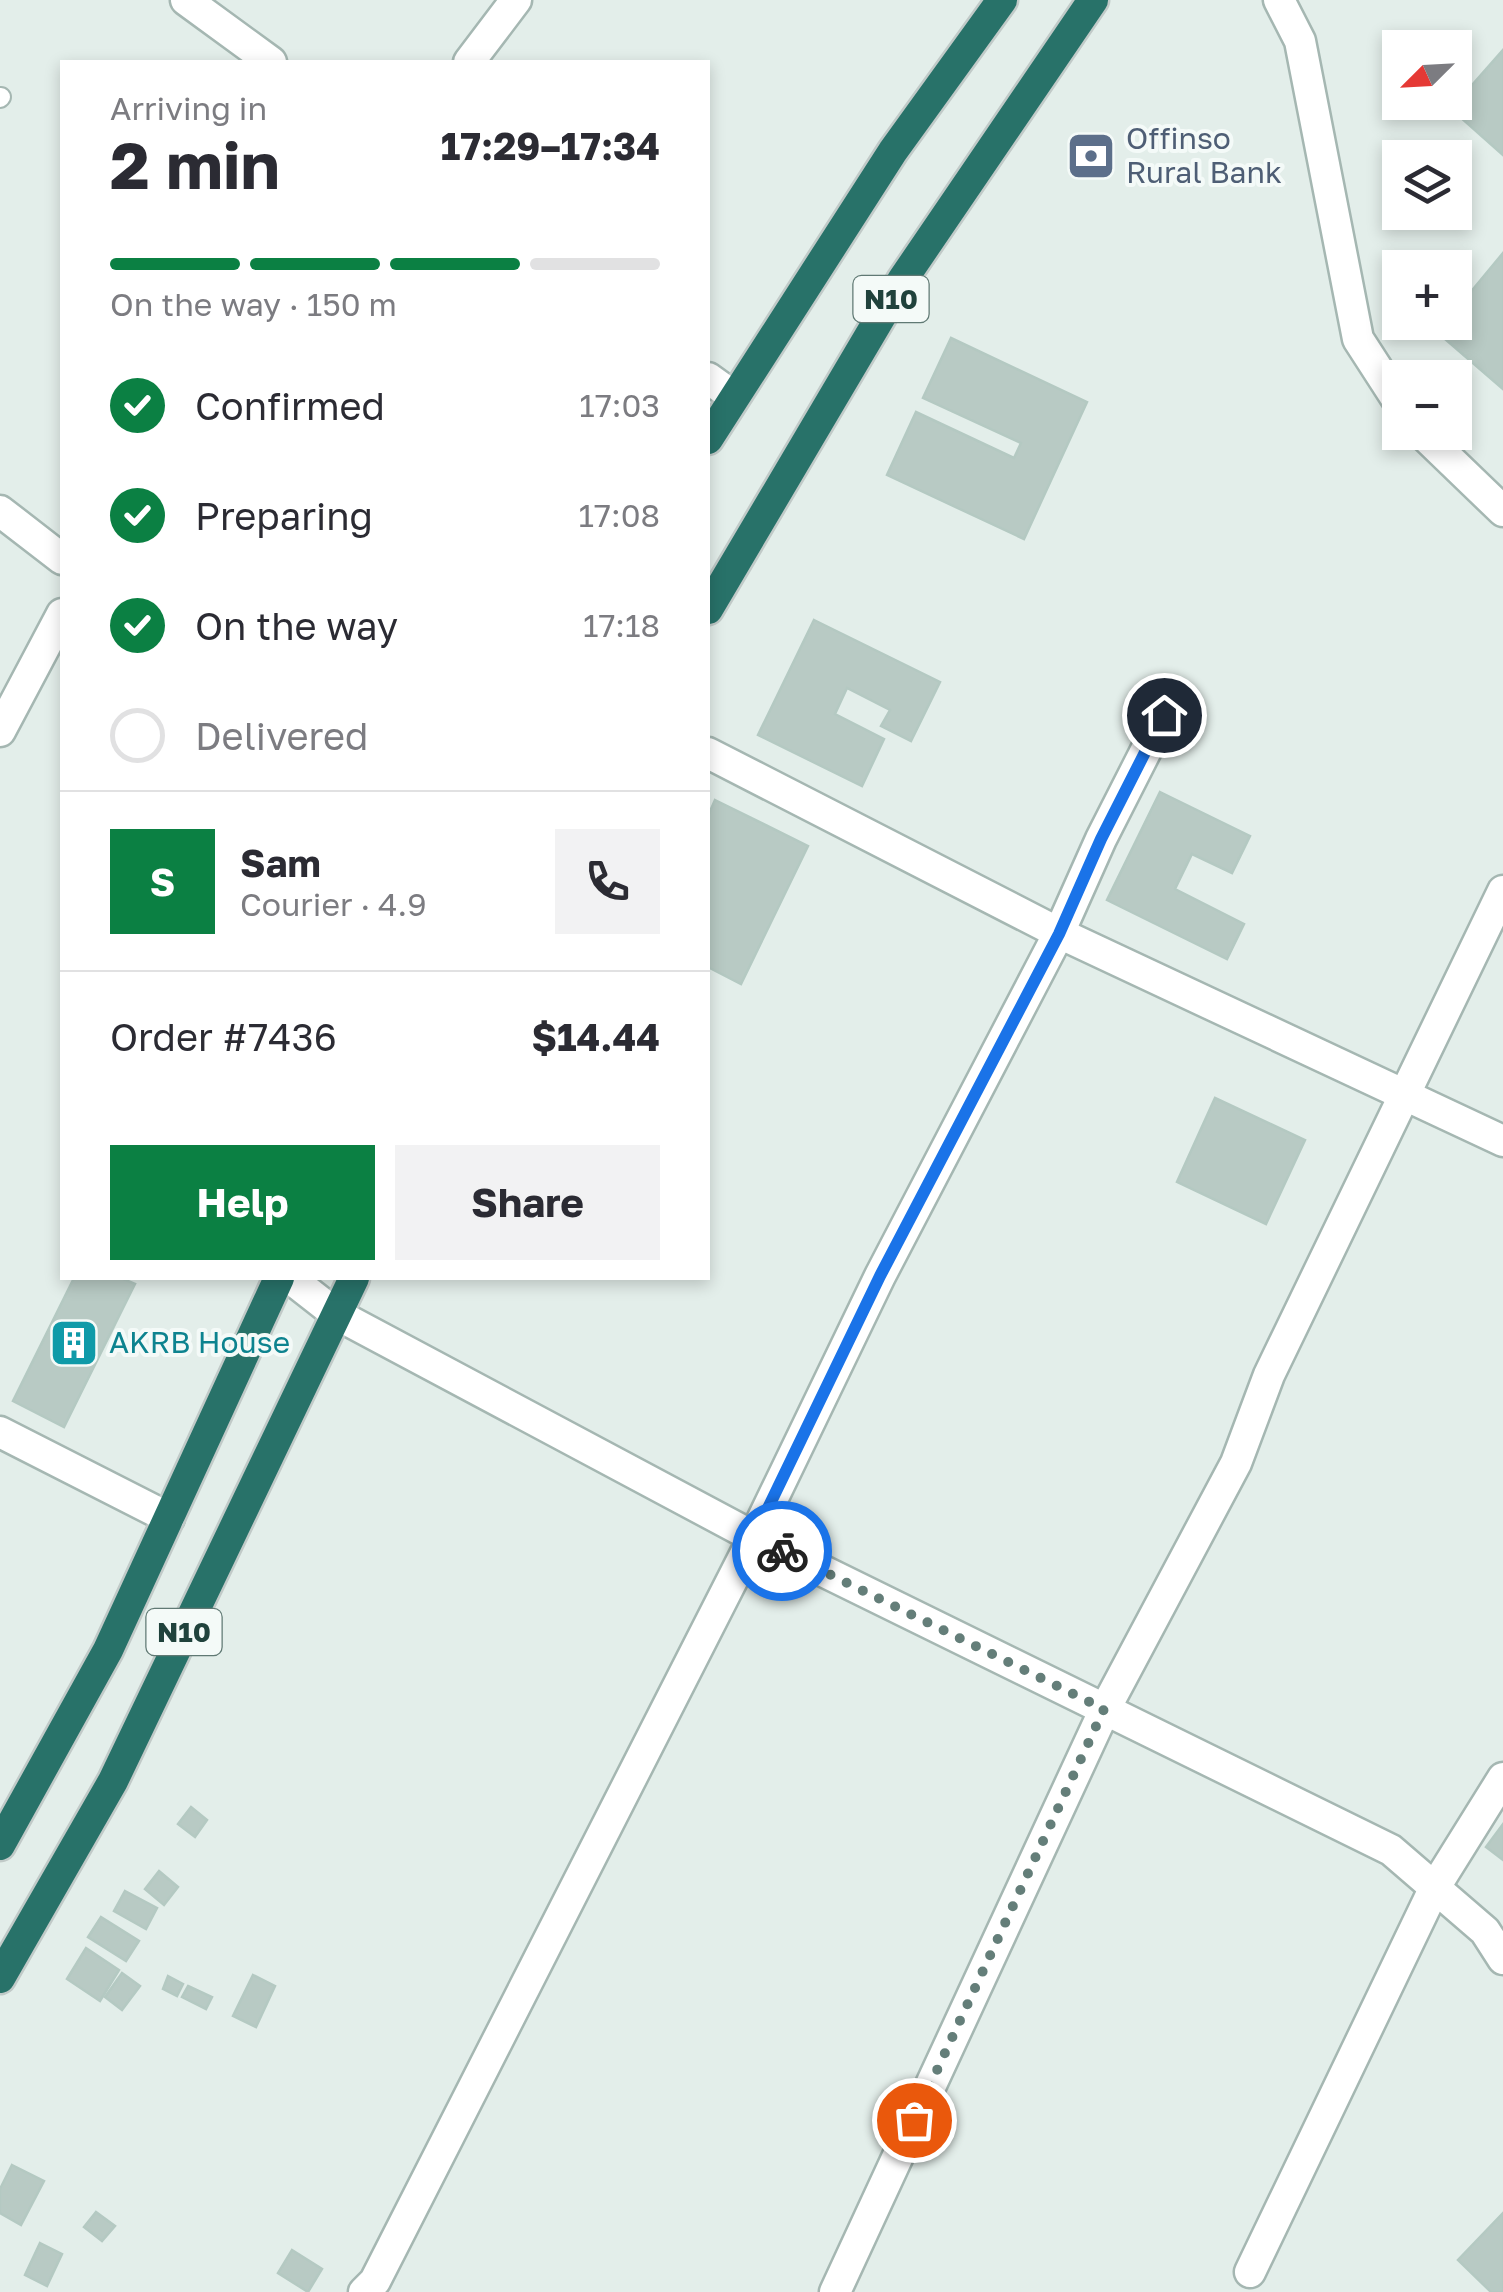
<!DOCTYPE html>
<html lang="en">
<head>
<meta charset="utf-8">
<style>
	body { margin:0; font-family:"Golos Text",sans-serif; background:#f2f2f3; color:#2b2b33; height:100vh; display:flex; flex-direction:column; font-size:38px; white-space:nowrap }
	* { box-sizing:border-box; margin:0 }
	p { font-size:32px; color:#7c7c81 }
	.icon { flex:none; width:55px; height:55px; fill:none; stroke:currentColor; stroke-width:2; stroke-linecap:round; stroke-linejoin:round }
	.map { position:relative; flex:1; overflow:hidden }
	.panel { position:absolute; left:60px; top:60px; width:650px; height:1220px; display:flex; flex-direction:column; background:#fff; border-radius:0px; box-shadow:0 5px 15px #0003 }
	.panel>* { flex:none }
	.needle { width:65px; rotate:246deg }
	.fabs { position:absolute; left:1382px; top:30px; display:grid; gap:20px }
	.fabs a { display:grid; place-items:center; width:90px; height:90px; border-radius:0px; background:#fff; box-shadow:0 5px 15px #0003; font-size:50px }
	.pin { position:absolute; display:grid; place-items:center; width:85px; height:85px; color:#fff; margin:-42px; border:5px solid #fff; border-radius:50%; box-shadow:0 2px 10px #0007 }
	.courier { position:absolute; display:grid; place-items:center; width:100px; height:100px; margin:-50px; border:8px solid #1a73e8; border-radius:50%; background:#fff; color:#222; box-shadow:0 2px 12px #0007 }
	.summary em { font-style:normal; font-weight:700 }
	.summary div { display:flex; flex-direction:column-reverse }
	.summary { display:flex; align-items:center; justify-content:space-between; height:170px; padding:0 50px }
	h1 { font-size:65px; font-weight:700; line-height:75px }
	.bar { display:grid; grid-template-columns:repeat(4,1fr); gap:15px 10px; align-content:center; height:120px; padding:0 50px }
	.bar i { height:12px; border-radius:8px; background:#e1e1e2 }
	.bar .selected { background:#0b8043 }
	.bar p { grid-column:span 4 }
	.line { display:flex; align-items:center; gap:25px; padding:0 50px; border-top:2px solid #e1e1e2 }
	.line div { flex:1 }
	.round { display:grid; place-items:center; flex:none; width:105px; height:105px; border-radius:0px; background:#f2f2f3 }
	ol { padding:0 50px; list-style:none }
	li { display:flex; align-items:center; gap:30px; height:110px }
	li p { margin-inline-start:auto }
	li .icon { padding:10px; border-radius:50%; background:#0b8043; color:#fff; stroke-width:4 }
	li:last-child { color:#7c7c81 }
	li i { width:55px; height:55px; border:5px solid #e1e1e2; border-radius:50% }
	.primary-button { display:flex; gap:20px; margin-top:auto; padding:20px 50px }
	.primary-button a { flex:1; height:115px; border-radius:0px; background:#0b8043; color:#fff; font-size:40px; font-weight:700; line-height:115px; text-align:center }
	.primary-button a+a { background:#f2f2f3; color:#2b2b33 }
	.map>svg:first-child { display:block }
	.building { fill:#b8cac4; stroke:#b4c9c2; stroke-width:2.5 }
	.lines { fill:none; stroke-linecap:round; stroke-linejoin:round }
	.lane-casing { stroke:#a5b7b2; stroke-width:22 }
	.street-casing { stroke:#a5b7b2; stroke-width:35 }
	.highway-casing { stroke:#c1cac8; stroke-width:35 }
	.lane { stroke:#fff; stroke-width:18 }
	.street { stroke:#fff; stroke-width:30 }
	.highway { stroke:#287269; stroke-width:30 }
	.done { stroke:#647e79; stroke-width:10; stroke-dasharray:0 18 }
	.route { stroke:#1a73e8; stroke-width:12 }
	.labels { text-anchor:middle; stroke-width:8; stroke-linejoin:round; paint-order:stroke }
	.shield { fill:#f4faf8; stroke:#607974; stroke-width:2.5 }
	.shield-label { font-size:28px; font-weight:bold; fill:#20423c }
	.service-label { font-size:30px; fill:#4e5e75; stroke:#f4faf8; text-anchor:start }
	.culture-label { font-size:30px; fill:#0d838f; stroke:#f4faf8; text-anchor:start }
</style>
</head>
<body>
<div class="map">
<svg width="1503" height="2292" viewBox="0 0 1503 2292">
	<rect width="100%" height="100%" fill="#e3eeea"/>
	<!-- building -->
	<g class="building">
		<path d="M 1503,50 L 1503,155 L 1451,109 Z"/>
		<path d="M 1503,253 L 1503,389 L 1437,332 L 1445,322 L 1455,322 L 1455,311 Z"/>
		<path d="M 951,338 L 1087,402 L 1024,539 L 887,475 L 916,412 L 1014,458 L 1021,443 L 923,398 Z"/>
		<path d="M 814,620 L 940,682 L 911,741 L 881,726 L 890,710 L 847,688 L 835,714 L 884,739 L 862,786 L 758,735 Z"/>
		<path d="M 1160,792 L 1250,836 L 1232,873 L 1192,854 L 1175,889 L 1244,924 L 1227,959 L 1107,900 Z"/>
		<path d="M 715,800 L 808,846 L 741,984 L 708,967 L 708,816 Z"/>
		<path d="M 1215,1098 L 1305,1140 L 1266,1224 L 1177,1182 Z"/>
		<path d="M 74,1278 L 121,1278 L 135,1284 L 64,1427 L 13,1401 Z"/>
		<path d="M 191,1807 L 207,1820 L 195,1837 L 178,1824 Z"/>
		<path d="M 1503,1824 L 1503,1860 L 1486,1847 Z"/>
		<path d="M 159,1871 L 178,1887 L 164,1905 L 145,1889 Z"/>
		<path d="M 125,1891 L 157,1908 L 146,1929 L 114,1911 Z"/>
		<path d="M 101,1917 L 139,1941 L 126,1961 L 88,1937 Z"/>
		<path d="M 86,1948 L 119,1970 L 100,2001 L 67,1979 Z"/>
		<path d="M 122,1973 L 140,1986 L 122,2010 L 105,1997 Z"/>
		<path d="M 253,1975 L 275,1986 L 256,2027 L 233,2016 Z"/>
		<path d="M 168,1976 L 183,1984 L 177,1996 L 163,1989 Z"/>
		<path d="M 188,1986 L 212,1997 L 206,2009 L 182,1997 Z"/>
		<path d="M 12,2165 L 44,2181 L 21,2225 L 0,2213 L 0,2189 Z"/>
		<path d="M 96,2212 L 115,2226 L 102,2241 L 84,2227 Z"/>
		<path d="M 1503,2213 L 1503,2292 L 1491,2292 L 1458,2260 Z"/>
		<path d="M 40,2243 L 62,2254 L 47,2286 L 25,2275 Z"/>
		<path d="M 292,2250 L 322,2269 L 308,2292 L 278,2273 Z"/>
	</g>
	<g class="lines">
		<!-- lane casing -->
		<g class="lane-casing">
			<path id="lane" d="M 0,98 L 1,97"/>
		</g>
		<!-- street casing -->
		<g class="street-casing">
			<g id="street">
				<path d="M 186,0 L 271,62"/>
				<path d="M 1279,0 L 1300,41 L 1358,339 L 1400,404"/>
				<path d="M 469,62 L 516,0"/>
				<path d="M 708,378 L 733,396"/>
				<path d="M 1421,432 L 1503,511"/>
				<path d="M 0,511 L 62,559"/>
				<path d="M 0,731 L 62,614"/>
				<path d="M 708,753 L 1059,933 L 1503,1141"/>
				<path d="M 290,1278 L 336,1314 L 754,1537 L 1391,1850 L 1485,1931 L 1503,1959"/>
				<path d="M 0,1432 L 169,1518"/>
				<path d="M 1250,2272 L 1435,1887 L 1503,1778"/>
				<path d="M 364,2292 L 375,2281 L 754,1537 L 880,1276 L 1059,933 L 1101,839 L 1164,715"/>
				<path d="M 835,2292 L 1105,1709 L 1236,1463 L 1269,1375 L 1503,891"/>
			</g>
		</g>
		<!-- highway casing -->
		<g class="highway-casing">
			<g id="highway">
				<path d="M 708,439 L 893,151 L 1002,0"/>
				<path d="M 708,609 L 903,279 L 1093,0"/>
				<path d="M 0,1845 L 108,1650 L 279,1278"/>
				<path d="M 0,1978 L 113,1781 L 354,1278"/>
			</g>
		</g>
		<!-- lane -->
		<use href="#lane" class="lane"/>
		<!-- street -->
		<use href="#street" class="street"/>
		<!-- highway -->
		<use href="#highway" class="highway"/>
	</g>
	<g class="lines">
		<!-- done -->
		<path class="done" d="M 782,1551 L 1104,1709 L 914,2120"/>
		<!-- route -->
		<path class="route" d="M 782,1551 L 754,1537 L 880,1276 L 1059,934 L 1101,839 L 1164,715"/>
	</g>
	<!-- icons -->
	<defs>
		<g id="bank-square" transform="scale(2.5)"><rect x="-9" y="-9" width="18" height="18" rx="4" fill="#5c6f8a" stroke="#f4faf8"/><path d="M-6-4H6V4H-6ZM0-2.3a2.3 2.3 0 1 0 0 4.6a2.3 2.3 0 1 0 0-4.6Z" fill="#fff"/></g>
		<g id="building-square" transform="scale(2.5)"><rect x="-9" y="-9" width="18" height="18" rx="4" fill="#0f9aa8" stroke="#f4faf8"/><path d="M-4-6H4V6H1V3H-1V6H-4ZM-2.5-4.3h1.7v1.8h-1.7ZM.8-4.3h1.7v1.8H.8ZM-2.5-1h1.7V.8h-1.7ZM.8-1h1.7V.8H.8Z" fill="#fff"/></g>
	</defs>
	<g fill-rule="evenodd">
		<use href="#bank-square" x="1091" y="156"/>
		<use href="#building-square" x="74" y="1343"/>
	</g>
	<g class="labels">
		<!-- shield labels -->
		<g class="shield">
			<rect x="853.5" y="276" width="75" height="46" rx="8"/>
			<rect x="146.5" y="1609" width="75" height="46" rx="8"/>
		</g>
		<g class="shield-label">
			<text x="891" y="309">N10</text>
			<text x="184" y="1642">N10</text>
		</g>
		<!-- service labels -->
		<g class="service-label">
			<text x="1126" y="149">Offinso<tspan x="1126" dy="34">Rural Bank</tspan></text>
		</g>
		<!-- culture labels -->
		<g class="culture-label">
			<text x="109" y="1353">AKRB House</text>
		</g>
	</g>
</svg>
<div class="fabs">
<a><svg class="needle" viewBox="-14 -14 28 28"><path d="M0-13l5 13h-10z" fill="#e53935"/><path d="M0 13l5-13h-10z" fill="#7c7c81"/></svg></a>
<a><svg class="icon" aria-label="layers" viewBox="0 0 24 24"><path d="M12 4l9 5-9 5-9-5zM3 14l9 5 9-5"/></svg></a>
<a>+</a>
<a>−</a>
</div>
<div class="pin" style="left:914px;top:2120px;background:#ea580c"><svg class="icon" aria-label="bag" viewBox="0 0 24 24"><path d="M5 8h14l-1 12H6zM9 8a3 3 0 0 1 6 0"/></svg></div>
<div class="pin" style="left:1164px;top:715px;background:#1f2937"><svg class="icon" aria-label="home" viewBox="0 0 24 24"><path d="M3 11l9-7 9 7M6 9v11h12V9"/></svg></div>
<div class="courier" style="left:782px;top:1551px"><svg class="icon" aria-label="bike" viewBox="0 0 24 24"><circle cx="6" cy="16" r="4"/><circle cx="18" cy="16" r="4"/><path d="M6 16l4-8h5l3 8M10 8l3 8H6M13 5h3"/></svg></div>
<section class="panel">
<div class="summary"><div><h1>2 min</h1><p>Arriving in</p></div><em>17:29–17:34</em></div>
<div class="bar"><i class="selected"></i><i class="selected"></i><i class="selected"></i><i></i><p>On the way · 150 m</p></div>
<ol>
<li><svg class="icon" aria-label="check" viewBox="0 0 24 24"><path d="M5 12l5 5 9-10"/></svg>Confirmed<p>17:03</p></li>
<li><svg class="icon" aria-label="check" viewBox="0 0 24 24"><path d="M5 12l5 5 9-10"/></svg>Preparing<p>17:08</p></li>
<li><svg class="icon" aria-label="check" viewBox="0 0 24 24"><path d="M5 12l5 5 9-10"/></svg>On the way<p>17:18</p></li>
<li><i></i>Delivered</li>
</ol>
<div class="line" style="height:180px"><b class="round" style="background:#0b8043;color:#fff">S</b><div><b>Sam</b><p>Courier · 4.9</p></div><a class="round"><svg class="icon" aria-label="phone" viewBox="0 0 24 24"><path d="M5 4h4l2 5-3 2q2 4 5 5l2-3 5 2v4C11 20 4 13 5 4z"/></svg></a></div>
<div class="line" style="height:130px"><div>Order #7436</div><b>$14.44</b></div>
<div class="primary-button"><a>Help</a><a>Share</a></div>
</section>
</div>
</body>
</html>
